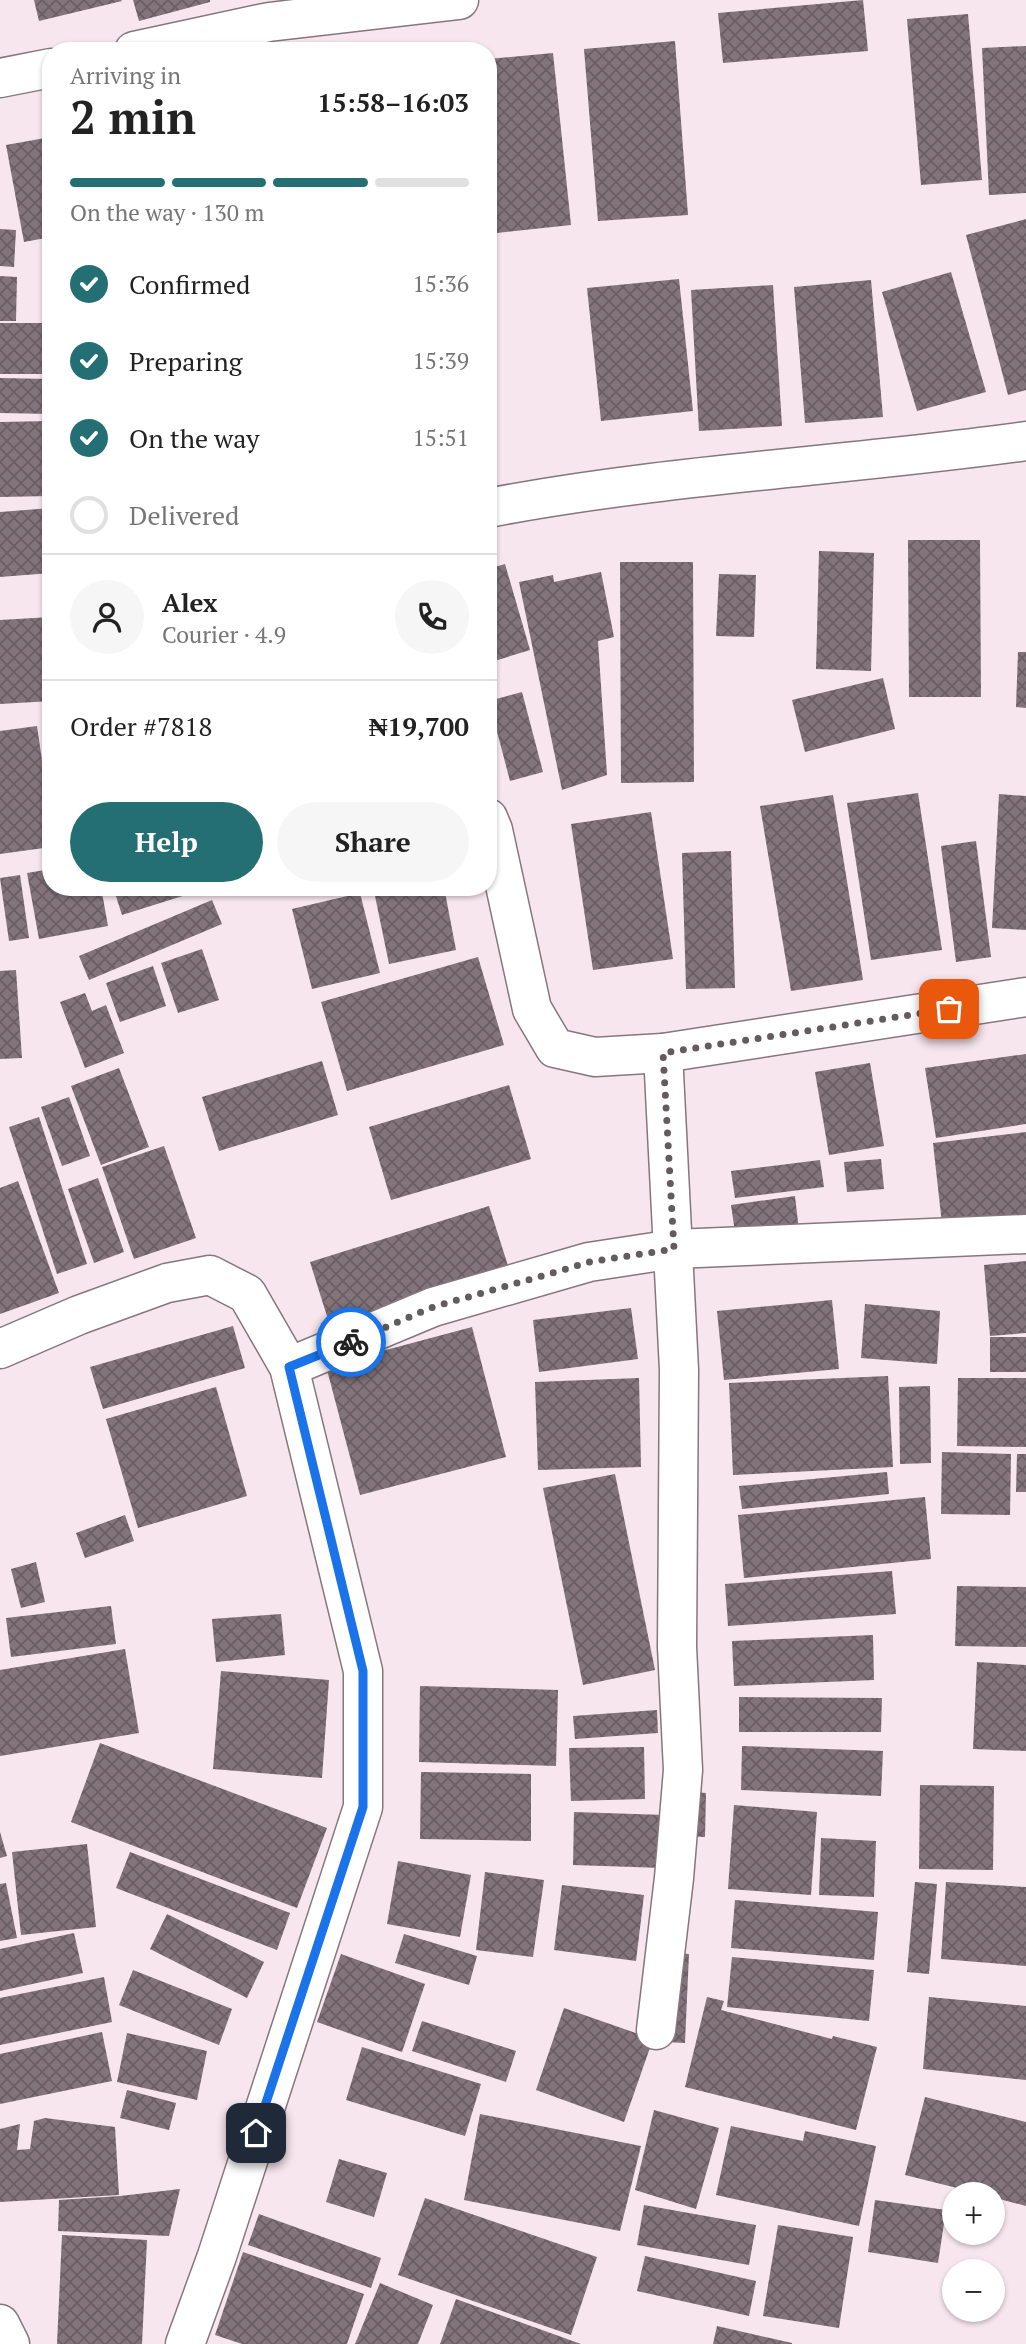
<!DOCTYPE html>
<html lang="en">
<head>
<meta charset="utf-8">
<style>
	body { margin:0; font-family:"PT Serif",serif; background:#f6f6f6; color:#222; height:100vh; display:flex; flex-direction:column; font-size:26px; white-space:nowrap }
	* { box-sizing:border-box; margin:0 }
	p { font-size:23px; color:#767676 }
	.icon { flex:none; width:38px; height:38px; fill:none; stroke:currentColor; stroke-width:2; stroke-linecap:round; stroke-linejoin:round }
	.map { position:relative; flex:1; overflow:hidden }
	.side { position:absolute; left:42px; top:42px; width:455px; height:854px; display:flex; flex-direction:column; background:#fff; border-radius:28px; box-shadow:0 2px 5px #0004 }
	.side>* { flex:none }
	.fabs { position:absolute; left:942px; top:2182px; display:grid; gap:14px }
	.fabs a { display:grid; place-items:center; width:63px; height:63px; border-radius:50%; background:#fff; box-shadow:0 2px 5px #0004; font-size:35px }
	.pin { position:absolute; display:grid; place-items:center; width:60px; height:60px; color:#fff; margin:-30px; border-radius:14px; box-shadow:0 4px 10px #0006 }
	.courier { position:absolute; display:grid; place-items:center; width:70px; height:70px; margin:-35px; border:5px solid #1a73e8; border-radius:50%; background:#fff; color:#222; box-shadow:0 2px 9px #0007 }
	.head em { font-style:normal; font-weight:700 }
	.head div { display:flex; flex-direction:column-reverse }
	.head { display:flex; align-items:center; justify-content:space-between; height:119px; padding:0 28px }
	h1 { font-size:46px; font-weight:700; line-height:52px }
	.bar { display:grid; grid-template-columns:repeat(4,1fr); gap:10px 7px; align-content:center; height:84px; padding:0 28px }
	.bar i { height:9px; border-radius:5px; background:#e0e0e0 }
	.bar .current { background:#246f74 }
	.bar p { grid-column:span 4 }
	.line { display:flex; align-items:center; gap:18px; padding:0 28px; border-top:2px solid #e0e0e0 }
	.line div { flex:1 }
	.round { display:grid; place-items:center; flex:none; width:74px; height:74px; border-radius:37px; background:#f6f6f6 }
	ol { padding:0 28px; list-style:none }
	li { display:flex; align-items:center; gap:21px; height:77px }
	li p { margin-inline-start:auto }
	li .icon { padding:7px; border-radius:50%; background:#246f74; color:#fff; stroke-width:4 }
	li:last-child { color:#767676 }
	li i { width:38px; height:38px; border:4px solid #e0e0e0; border-radius:50% }
	.button { display:flex; gap:14px; margin-top:auto; padding:14px 28px }
	.button a { flex:1; height:80px; border-radius:42px; background:#246f74; color:#fff; font-size:28px; font-weight:700; line-height:80px; text-align:center }
	.button a+a { background:#f6f6f6; color:#222 }
	.map>svg:first-child { display:block }
	.building { fill:url(#building-cross-hatch) }
	.lines { fill:none; stroke-linecap:round; stroke-linejoin:round }
	.street-casing { stroke:#86777d; stroke-width:41 }
	.street { stroke:#fff; stroke-width:38 }
	.done { stroke:#645b5f; stroke-width:7; stroke-dasharray:0 12.6 }
	.route { stroke:#1a73e8; stroke-width:9 }
</style>
</head>
<body>
<div class="map">
<svg width="1026" height="2344" viewBox="0 0 1026 2344">
	<defs>
		<pattern id="building-cross-hatch" width="8" height="8" patternUnits="userSpaceOnUse" patternTransform="scale(1.75)"><rect width="8" height="8" fill="#82747a"/><path d="M0 0l8 8M0 8l8-8" fill="none" stroke="#695e63"/></pattern>
	</defs>
	<rect width="100%" height="100%" fill="#f7e6ed"/>
	<!-- building -->
	<g class="building">
		<path d="M 34,0 L 121,0 L 122,1 L 39,21 Z"/>
		<path d="M 133,0 L 210,0 L 210,2 L 139,21 Z"/>
		<path d="M 863,0 L 868,51 L 723,63 L 718,13 Z"/>
		<path d="M 968,14 L 982,180 L 921,185 L 907,19 Z"/>
		<path d="M 675,41 L 688,215 L 598,221 L 584,49 Z"/>
		<path d="M 1026,46 L 1026,193 L 989,195 L 982,48 Z"/>
		<path d="M 553,53 L 571,225 L 488,234 L 488,59 Z"/>
		<path d="M 45,138 L 51,167 L 51,237 L 24,242 L 6,145 Z"/>
		<path d="M 1026,219 L 1026,390 L 1008,395 L 966,235 Z"/>
		<path d="M 0,229 L 16,230 L 14,267 L 0,266 Z"/>
		<path d="M 951,272 L 986,392 L 917,411 L 882,292 Z"/>
		<path d="M 0,276 L 17,277 L 16,321 L 0,321 Z"/>
		<path d="M 679,279 L 693,411 L 601,421 L 587,288 Z"/>
		<path d="M 871,280 L 883,417 L 805,423 L 794,287 Z"/>
		<path d="M 773,285 L 782,426 L 699,431 L 691,290 Z"/>
		<rect x="0" y="323" width="51" height="51"/>
		<path d="M 488,352 L 490,352 L 497,432 L 488,433 Z"/>
		<path d="M 0,378 L 51,379 L 51,414 L 0,413 Z"/>
		<path d="M 51,421 L 51,496 L 0,497 L 0,422 Z"/>
		<path d="M 51,508 L 51,573 L 0,577 L 0,512 Z"/>
		<path d="M 908,540 L 980,540 L 981,697 L 909,697 Z"/>
		<path d="M 819,551 L 874,553 L 871,671 L 816,669 Z"/>
		<path d="M 620,562 L 693,562 L 694,782 L 621,783 Z"/>
		<path d="M 505,564 L 530,650 L 488,663 L 488,569 Z"/>
		<path d="M 601,572 L 614,637 L 598,641 L 607,775 L 562,790 L 519,582 L 553,575 L 554,582 Z"/>
		<path d="M 719,574 L 756,575 L 754,637 L 716,636 Z"/>
		<path d="M 51,617 L 51,701 L 0,704 L 0,620 Z"/>
		<path d="M 1018,652 L 1026,652 L 1026,708 L 1016,707 Z"/>
		<path d="M 883,678 L 895,729 L 805,752 L 792,700 Z"/>
		<path d="M 522,692 L 543,772 L 510,781 L 489,701 Z"/>
		<path d="M 37,726 L 51,822 L 51,847 L 0,854 L 0,731 Z"/>
		<path d="M 918,793 L 942,950 L 871,960 L 847,803 Z"/>
		<path d="M 999,794 L 1026,796 L 1026,930 L 992,928 Z"/>
		<path d="M 833,795 L 863,980 L 791,991 L 760,806 Z"/>
		<path d="M 651,812 L 673,959 L 593,970 L 571,824 Z"/>
		<path d="M 976,841 L 991,957 L 956,962 L 941,846 Z"/>
		<path d="M 731,851 L 735,988 L 686,989 L 682,853 Z"/>
		<path d="M 51,869 L 51,887 L 101,887 L 108,926 L 39,939 L 27,873 Z"/>
		<path d="M 20,875 L 29,938 L 9,941 L 0,878 Z"/>
		<path d="M 113,887 L 208,887 L 208,888 L 122,915 Z"/>
		<path d="M 258,887 L 286,887 L 286,888 L 261,896 Z"/>
		<path d="M 417,887 L 444,887 L 456,950 L 389,964 L 375,896 Z"/>
		<path d="M 360,893 L 380,973 L 312,989 L 292,909 Z"/>
		<path d="M 212,900 L 222,924 L 89,980 L 79,956 Z"/>
		<path d="M 202,949 L 219,1000 L 178,1013 L 161,963 Z"/>
		<path d="M 478,957 L 504,1045 L 347,1091 L 321,1002 Z"/>
		<path d="M 153,966 L 166,1006 L 120,1022 L 106,983 Z"/>
		<path d="M 16,970 L 22,1058 L 0,1059 L 0,971 Z"/>
		<path d="M 85,993 L 92,1011 L 106,1005 L 124,1053 L 85,1068 L 60,1002 Z"/>
		<path d="M 1026,1054 L 1026,1124 L 936,1138 L 925,1068 Z"/>
		<path d="M 322,1061 L 338,1115 L 219,1151 L 202,1097 Z"/>
		<path d="M 870,1063 L 884,1146 L 829,1155 L 815,1072 Z"/>
		<path d="M 119,1068 L 149,1147 L 101,1165 L 71,1086 Z"/>
		<path d="M 509,1085 L 531,1159 L 391,1200 L 369,1127 Z"/>
		<path d="M 69,1097 L 90,1156 L 62,1166 L 41,1107 Z"/>
		<path d="M 39,1117 L 87,1264 L 57,1274 L 9,1127 Z"/>
		<path d="M 1026,1132 L 1026,1215 L 942,1224 L 933,1143 Z"/>
		<path d="M 164,1146 L 196,1238 L 134,1259 L 102,1167 Z"/>
		<path d="M 881,1159 L 884,1189 L 847,1192 L 844,1162 Z"/>
		<path d="M 820,1160 L 824,1187 L 735,1198 L 731,1171 Z"/>
		<path d="M 98,1178 L 124,1252 L 94,1263 L 68,1189 Z"/>
		<path d="M 18,1181 L 59,1293 L 0,1314 L 0,1188 Z"/>
		<path d="M 795,1196 L 799,1231 L 736,1239 L 731,1205 Z"/>
		<path d="M 489,1206 L 510,1272 L 331,1329 L 310,1262 Z"/>
		<path d="M 1026,1261 L 1026,1333 L 990,1336 L 984,1265 Z"/>
		<path d="M 832,1300 L 839,1369 L 724,1380 L 717,1311 Z"/>
		<path d="M 865,1304 L 940,1311 L 937,1364 L 861,1358 Z"/>
		<path d="M 631,1308 L 638,1359 L 539,1372 L 533,1320 Z"/>
		<path d="M 233,1326 L 245,1368 L 103,1409 L 90,1367 Z"/>
		<path d="M 472,1327 L 506,1457 L 360,1495 L 326,1366 Z"/>
		<rect x="990" y="1337" width="36" height="35"/>
		<path d="M 888,1376 L 893,1467 L 733,1475 L 729,1383 Z"/>
		<path d="M 639,1378 L 641,1467 L 538,1470 L 535,1382 Z"/>
		<path d="M 958,1378 L 1026,1378 L 1026,1447 L 957,1446 Z"/>
		<path d="M 930,1386 L 931,1463 L 900,1464 L 899,1387 Z"/>
		<path d="M 216,1387 L 247,1496 L 138,1528 L 106,1419 Z"/>
		<path d="M 942,1452 L 1011,1454 L 1010,1515 L 941,1514 Z"/>
		<path d="M 1017,1454 L 1026,1454 L 1026,1492 L 1016,1492 Z"/>
		<path d="M 887,1472 L 889,1494 L 742,1509 L 739,1486 Z"/>
		<path d="M 615,1474 L 655,1670 L 583,1685 L 543,1488 Z"/>
		<path d="M 925,1497 L 931,1559 L 744,1578 L 738,1515 Z"/>
		<path d="M 125,1515 L 134,1541 L 85,1558 L 76,1533 Z"/>
		<path d="M 36,1562 L 45,1602 L 21,1608 L 11,1569 Z"/>
		<path d="M 892,1571 L 896,1614 L 728,1626 L 725,1584 Z"/>
		<path d="M 957,1586 L 1026,1587 L 1026,1647 L 955,1646 Z"/>
		<path d="M 111,1606 L 116,1644 L 11,1657 L 6,1618 Z"/>
		<path d="M 281,1614 L 285,1655 L 216,1662 L 212,1619 Z"/>
		<path d="M 873,1635 L 874,1680 L 734,1686 L 732,1641 Z"/>
		<path d="M 125,1649 L 139,1733 L 0,1756 L 0,1670 Z"/>
		<path d="M 977,1662 L 1026,1665 L 1026,1751 L 973,1749 Z"/>
		<path d="M 221,1671 L 329,1680 L 322,1778 L 213,1769 Z"/>
		<path d="M 420,1686 L 558,1690 L 556,1766 L 419,1762 Z"/>
		<path d="M 739,1697 L 882,1698 L 881,1732 L 739,1732 Z"/>
		<path d="M 657,1710 L 658,1733 L 575,1739 L 573,1716 Z"/>
		<path d="M 100,1743 L 327,1828 L 297,1908 L 71,1822 Z"/>
		<path d="M 742,1746 L 883,1751 L 881,1796 L 741,1790 Z"/>
		<path d="M 644,1747 L 645,1799 L 571,1801 L 569,1748 Z"/>
		<path d="M 421,1772 L 531,1774 L 531,1841 L 420,1839 Z"/>
		<path d="M 920,1785 L 994,1786 L 993,1870 L 919,1869 Z"/>
		<path d="M 685,1791 L 706,1793 L 705,1837 L 684,1836 Z"/>
		<path d="M 734,1805 L 817,1812 L 811,1895 L 728,1889 Z"/>
		<path d="M 574,1812 L 665,1815 L 663,1868 L 573,1865 Z"/>
		<path d="M 0,1832 L 7,1856 L 0,1858 Z"/>
		<path d="M 821,1838 L 876,1841 L 874,1897 L 819,1895 Z"/>
		<path d="M 87,1844 L 96,1927 L 21,1935 L 12,1852 Z"/>
		<path d="M 130,1852 L 290,1913 L 277,1950 L 116,1888 Z"/>
		<path d="M 398,1861 L 471,1875 L 460,1937 L 387,1924 Z"/>
		<path d="M 485,1872 L 544,1880 L 533,1957 L 476,1950 Z"/>
		<path d="M 915,1882 L 937,1884 L 929,1974 L 907,1972 Z"/>
		<path d="M 946,1882 L 1026,1887 L 1026,1966 L 941,1959 Z"/>
		<path d="M 6,1883 L 17,1938 L 0,1941 L 0,1884 Z"/>
		<path d="M 562,1885 L 644,1895 L 636,1961 L 554,1950 Z"/>
		<path d="M 735,1900 L 878,1912 L 874,1960 L 731,1948 Z"/>
		<path d="M 167,1914 L 264,1962 L 247,1998 L 150,1949 Z"/>
		<path d="M 74,1933 L 83,1973 L 0,1991 L 0,1949 Z"/>
		<path d="M 404,1934 L 477,1956 L 469,1985 L 395,1963 Z"/>
		<path d="M 671,1952 L 689,1954 L 685,2043 L 666,2042 Z"/>
		<path d="M 341,1954 L 425,1984 L 402,2052 L 317,2022 Z"/>
		<path d="M 732,1957 L 874,1970 L 869,2021 L 727,2007 Z"/>
		<path d="M 133,1970 L 232,2009 L 219,2045 L 119,2005 Z"/>
		<path d="M 104,1977 L 112,2022 L 0,2045 L 0,1998 Z"/>
		<path d="M 707,1997 L 724,2001 L 721,2010 L 832,2039 L 833,2036 L 877,2047 L 856,2130 L 685,2087 Z"/>
		<path d="M 929,1997 L 1026,2006 L 1026,2080 L 923,2069 Z"/>
		<path d="M 564,2008 L 653,2039 L 624,2122 L 536,2090 Z"/>
		<path d="M 422,2021 L 516,2051 L 506,2082 L 412,2051 Z"/>
		<path d="M 102,2032 L 112,2081 L 0,2104 L 0,2054 Z"/>
		<path d="M 127,2033 L 207,2051 L 197,2100 L 117,2082 Z"/>
		<path d="M 362,2047 L 481,2084 L 465,2136 L 346,2100 Z"/>
		<path d="M 127,2090 L 176,2103 L 169,2130 L 120,2118 Z"/>
		<path d="M 925,2097 L 1026,2122 L 1026,2206 L 992,2197 L 992,2194 L 981,2194 L 905,2175 Z"/>
		<path d="M 654,2110 L 719,2128 L 696,2209 L 635,2190 Z"/>
		<path d="M 480,2114 L 641,2146 L 620,2231 L 464,2200 Z"/>
		<path d="M 45,2118 L 115,2127 L 119,2195 L 0,2202 L 0,2129 L 20,2124 L 17,2150 L 30,2149 L 34,2121 Z"/>
		<path d="M 731,2126 L 803,2141 L 805,2131 L 876,2146 L 859,2226 L 716,2195 Z"/>
		<path d="M 339,2159 L 387,2173 L 374,2217 L 326,2202 Z"/>
		<path d="M 180,2189 L 169,2236 L 58,2231 L 59,2200 L 120,2196 Z"/>
		<path d="M 425,2198 L 597,2257 L 571,2335 L 398,2275 Z"/>
		<path d="M 875,2200 L 946,2210 L 938,2263 L 868,2252 Z"/>
		<path d="M 644,2205 L 756,2225 L 749,2265 L 637,2245 Z"/>
		<path d="M 259,2214 L 381,2258 L 371,2288 L 248,2245 Z"/>
		<path d="M 778,2225 L 853,2237 L 839,2328 L 763,2316 Z"/>
		<path d="M 62,2235 L 147,2240 L 142,2344 L 57,2344 Z"/>
		<path d="M 243,2252 L 364,2294 L 347,2344 L 242,2344 L 215,2335 Z"/>
		<path d="M 645,2256 L 756,2281 L 749,2316 L 637,2291 Z"/>
		<path d="M 380,2283 L 433,2305 L 418,2344 L 355,2344 Z"/>
		<path d="M 456,2299 L 581,2344 L 440,2344 Z"/>
		<path d="M 717,2326 L 792,2343 L 792,2344 L 713,2344 Z"/>
	</g>
	<g class="lines">
		<!-- street casing -->
		<g class="street-casing">
			<g id="street">
				<path d="M 134,51 L 269,22 L 459,0"/>
				<path d="M 0,78 L 51,68"/>
				<path d="M 488,508 C 666,474 847,466 1026,441"/>
				<path d="M 488,818 L 493,830 L 532,1009 L 555,1048 L 595,1057 L 663,1053 L 1026,997"/>
				<path d="M 0,1349 L 79,1315 L 167,1283 L 210,1275 L 247,1294 L 289,1367 L 363,1671 L 363,1807 L 217,2256 L 185,2344"/>
				<path d="M 289,1367 L 433,1307 L 589,1262 L 674,1249 L 1026,1234"/>
				<path d="M 656,2030 L 674,1878 L 683,1770 L 677,1647 L 679,1370 L 663,1053"/>
				<path d="M 0,2324 L 10,2344"/>
			</g>
		</g>
		<!-- street -->
		<use href="#street" class="street"/>
	</g>
	<g class="lines">
		<!-- done -->
		<path class="done" d="M 351,1342 L 433,1307 L 563,1270 L 589,1262 L 674,1249 L 663,1053 L 949,1009"/>
		<!-- route -->
		<path class="route" d="M 256,2133 L 363,1807 L 363,1671 L 289,1367 L 351,1342"/>
	</g>
</svg>
<div class="fabs">
<a>+</a>
<a>−</a>
</div>
<div class="pin" style="left:949px;top:1009px;background:#ea580c"><svg class="icon" aria-label="bag" viewBox="0 0 24 24"><path d="M5 8h14l-1 12H6zM9 8a3 3 0 0 1 6 0"/></svg></div>
<div class="pin" style="left:256px;top:2133px;background:#1f2937"><svg class="icon" aria-label="home" viewBox="0 0 24 24"><path d="M3 11l9-7 9 7M6 9v11h12V9"/></svg></div>
<div class="courier" style="left:351px;top:1342px"><svg class="icon" aria-label="bike" viewBox="0 0 24 24"><circle cx="6" cy="16" r="4"/><circle cx="18" cy="16" r="4"/><path d="M6 16l4-8h5l3 8M10 8l3 8H6M13 5h3"/></svg></div>
<section class="side">
<div class="head"><div><h1>2 min</h1><p>Arriving in</p></div><em>15:58–16:03</em></div>
<div class="bar"><i class="current"></i><i class="current"></i><i class="current"></i><i></i><p>On the way · 130 m</p></div>
<ol>
<li><svg class="icon" aria-label="check" viewBox="0 0 24 24"><path d="M5 12l5 5 9-10"/></svg>Confirmed<p>15:36</p></li>
<li><svg class="icon" aria-label="check" viewBox="0 0 24 24"><path d="M5 12l5 5 9-10"/></svg>Preparing<p>15:39</p></li>
<li><svg class="icon" aria-label="check" viewBox="0 0 24 24"><path d="M5 12l5 5 9-10"/></svg>On the way<p>15:51</p></li>
<li><i></i>Delivered</li>
</ol>
<div class="line" style="height:126px"><a class="round"><svg class="icon" aria-label="person" viewBox="0 0 24 24"><circle cx="12" cy="8" r="4"/><path d="M4 21q1-7 8-7t8 7"/></svg></a><div><b>Alex</b><p>Courier · 4.9</p></div><a class="round"><svg class="icon" aria-label="phone" viewBox="0 0 24 24"><path d="M5 4h4l2 5-3 2q2 4 5 5l2-3 5 2v4C11 20 4 13 5 4z"/></svg></a></div>
<div class="line" style="height:91px"><div>Order #7818</div><b>₦19,700</b></div>
<div class="button"><a>Help</a><a>Share</a></div>
</section>
</div>
</body>
</html>
